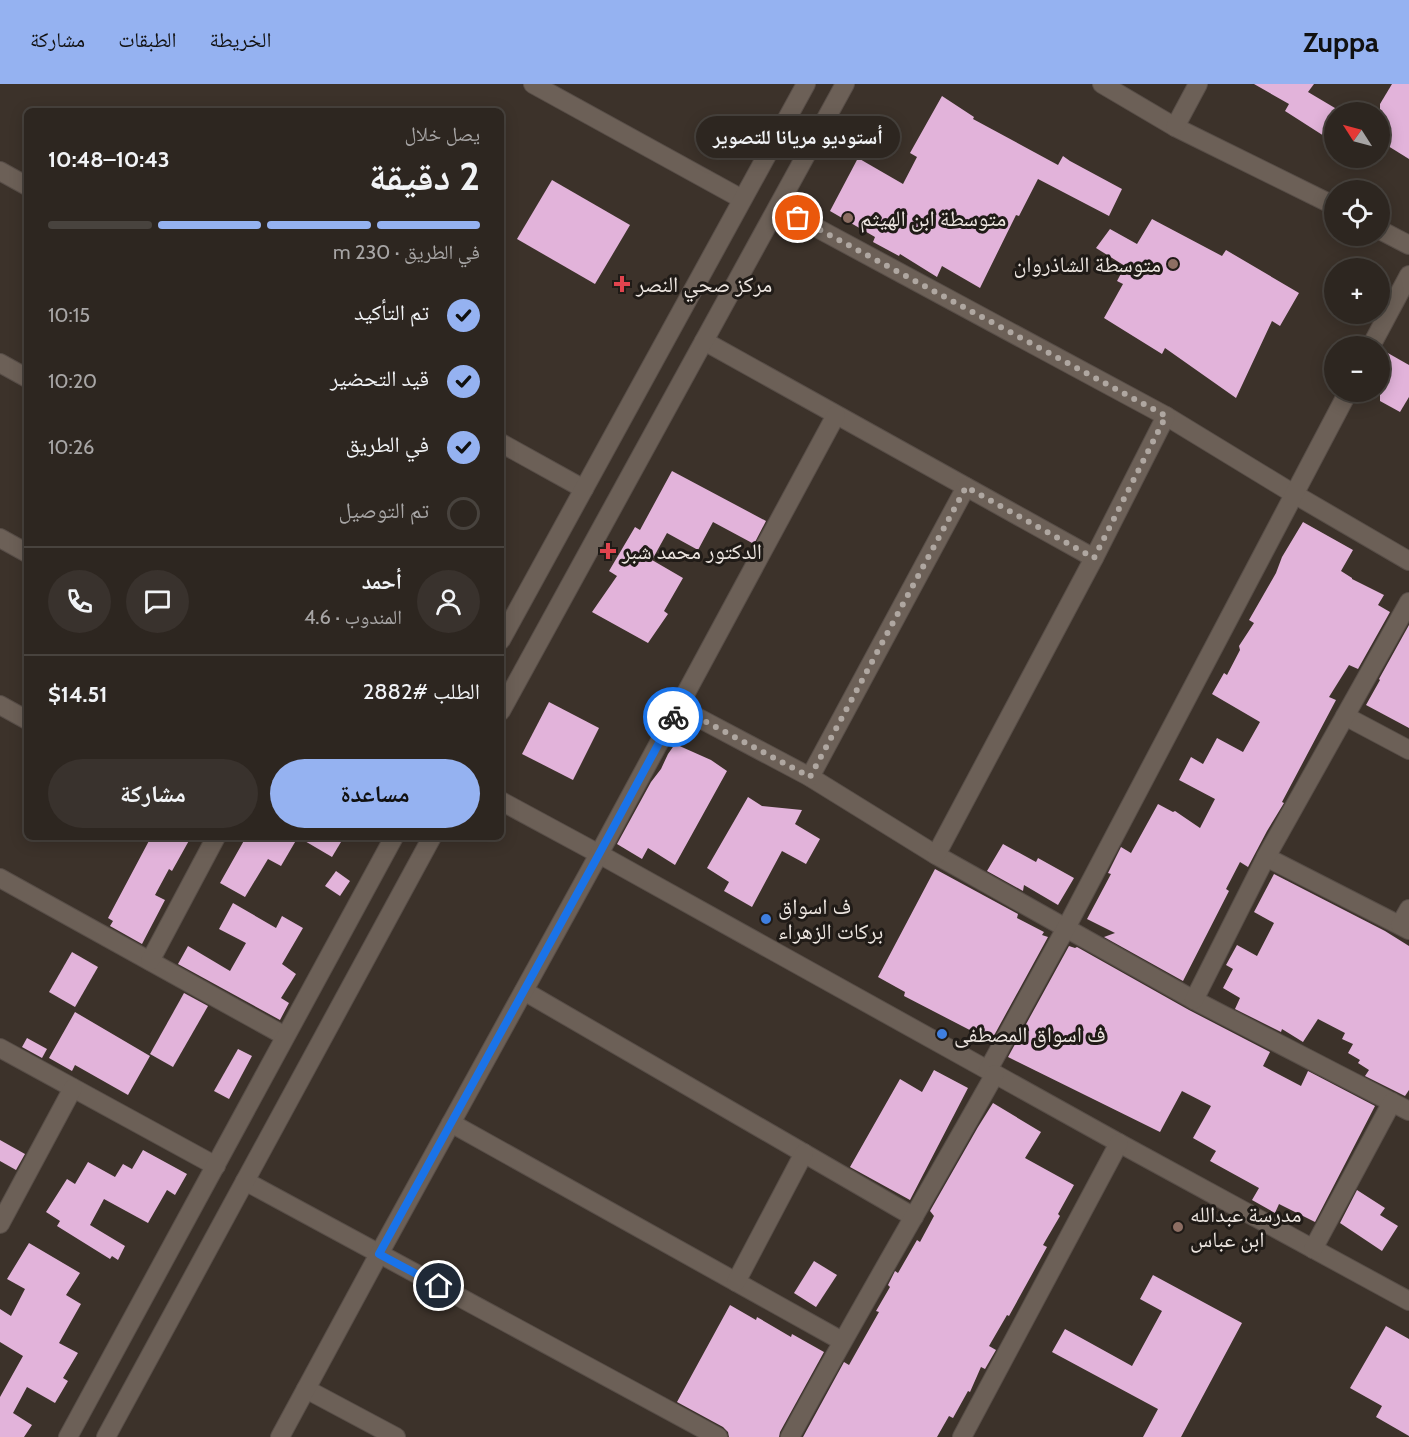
<!DOCTYPE html>
<html lang="ar">
<head>
<meta charset="utf-8">
<style>
	body { margin:0; font-family:Cabin,"Noto Naskh Arabic",sans-serif; background:#39322d; color:#f1f3f6; direction:rtl; height:100vh; display:flex; flex-direction:column; font-size:22px; white-space:nowrap }
	* { box-sizing:border-box; margin:0 }
	p { font-size:20px; color:#a7a5a5 }
	.icon { flex:none; width:33px; height:33px; fill:none; stroke:currentColor; stroke-width:2; stroke-linecap:round; stroke-linejoin:round }
	.map { position:relative; flex:1; overflow:hidden; direction:ltr }
	.side { position:absolute; left:24px; top:24px; width:480px; height:732px; display:flex; flex-direction:column; background:#2d2620; border-radius:9px; box-shadow:0 3px 15px #0003,0 0 0 2px #48433e; direction:rtl }
	.side>* { flex:none }
	.needle { width:39px; rotate:306deg }
	.buttons { position:absolute; left:1324px; top:18px; display:grid; gap:12px }
	.buttons a { display:grid; place-items:center; width:66px; height:66px; border-radius:50%; background:#2d2620; box-shadow:0 3px 15px #0003,0 0 0 2px #48433e; font-size:30px }
	.pin { position:absolute; display:grid; place-items:center; width:51px; height:51px; color:#fff; margin:-26px; border:3px solid #fff; border-radius:50%; box-shadow:0 2px 6px #0007 }
	.courier { position:absolute; display:grid; place-items:center; width:60px; height:60px; margin:-30px; border:4px solid #1a73e8; border-radius:50%; background:#fff; color:#222; box-shadow:0 2px 8px #0007 }
	.bubble { position:absolute; height:42px; border-radius:21px; background:#2d2620; box-shadow:0 3px 15px #0003,0 0 0 2px #48433e; font-size:20px; font-weight:800; line-height:42px; text-align:center; direction:rtl }
	.overview em { font-style:normal; font-weight:800 }
	.overview div { display:flex; flex-direction:column-reverse }
	.overview { display:flex; align-items:center; justify-content:space-between; height:102px; padding:0 24px }
	h1 { font-size:39px; font-weight:800; line-height:45px }
	.bar { display:grid; grid-template-columns:repeat(4,1fr); gap:9px 6px; align-content:center; height:72px; padding:0 24px }
	.bar i { height:8px; border-radius:4px; background:#48433e }
	.bar .selected { background:#95b2f1 }
	.bar p { grid-column:span 4 }
	.line { display:flex; align-items:center; gap:15px; padding:0 24px; border-top:2px solid #48433e }
	.line div { flex:1 }
	.round { display:grid; place-items:center; flex:none; width:63px; height:63px; border-radius:32px; background:#39322d }
	ol { padding:0 24px; list-style:none }
	li { display:flex; align-items:center; gap:18px; height:66px }
	li p { margin-inline-start:auto }
	li .icon { padding:6px; border-radius:50%; background:#95b2f1; color:#111; stroke-width:4 }
	li:last-child { color:#a7a5a5 }
	li i { width:33px; height:33px; border:3px solid #48433e; border-radius:50% }
	.primary-button { display:flex; gap:12px; margin-top:auto; padding:12px 24px }
	.primary-button a { flex:1; height:69px; border-radius:36px; background:#95b2f1; color:#111; font-size:24px; font-weight:800; line-height:69px; text-align:center }
	.primary-button a+a { background:#39322d; color:#f1f3f6 }
	header { display:flex; align-items:center; gap:36px; box-sizing:border-box; height:84px; padding:0 30px; background:#95b2f1; color:#111 }
	header strong { font-size:28px }
	nav { display:flex; gap:33px; margin-inline-start:auto; font-size:21px }
	.map>svg:first-child { display:block }
	.building { fill:#e2b3da }
	.lines { fill:none; stroke-linecap:round; stroke-linejoin:round }
	.minor-casing { stroke:#584e48; stroke-width:20 }
	.minor { stroke:#6c6057; stroke-width:18 }
	.done { stroke:#afa7a1; stroke-width:6; stroke-dasharray:0 10.8 }
	.route { stroke:#1a73e8; stroke-width:8 }
	.education-dot { fill:#8d6e63; stroke:#201b17; stroke-width:2 }
	.health-dot { fill:#e0444e; stroke:#201b17; stroke-width:2 }
	.shop-dot { fill:#3f7fe0; stroke:#201b17; stroke-width:2 }
	.labels { text-anchor:middle; stroke-width:6; stroke-linejoin:round; paint-order:stroke }
	.poi-label { font-size:22px; fill:#ede6e1; stroke:#201b17; text-anchor:start }
</style>
</head>
<body>
<header>
<strong>Zuppa</strong>
<nav><a>الخريطة</a><a>الطبقات</a><a>مشاركة</a></nav>
</header>
<div class="map">
<svg width="1409" height="1353" viewBox="0 0 1409 1353">
	<rect width="100%" height="100%" fill="#3c322a"/>
	<!-- building -->
	<g class="building">
		<path d="M 1254,0 L 1314,0 L 1308,8 L 1340,27 L 1339,28 L 1335,28 L 1335,35 L 1324,52 L 1285,27 L 1289,20 Z"/>
		<path d="M 1392,0 L 1409,0 L 1409,75 L 1380,57 L 1380,20 Z"/>
		<path d="M 942,12 L 974,33 L 973,35 L 1058,81 L 1063,72 L 1070,77 L 1122,105 L 1109,132 L 1038,95 L 1019,132 L 1016,131 L 980,204 L 942,182 L 937,193 L 900,170 L 899,172 L 873,158 L 875,153 L 830,127 L 858,74 L 903,100 L 917,73 L 910,69 Z"/>
		<path d="M 552,96 L 630,141 L 595,200 L 517,155 Z"/>
		<path d="M 1152,135 L 1222,172 L 1226,166 L 1299,209 L 1280,242 L 1272,237 L 1236,314 L 1165,264 L 1162,270 L 1104,234 L 1123,200 L 1117,197 L 1125,182 L 1096,164 L 1110,145 L 1137,160 Z"/>
		<path d="M 1386,268 L 1409,281 L 1409,313 L 1400,328 L 1380,317 L 1380,277 Z"/>
		<path d="M 672,387 L 766,437 L 754,460 L 713,438 L 698,466 L 667,449 L 652,476 L 683,494 L 664,527 L 668,530 L 648,559 L 592,528 L 617,492 L 609,487 L 635,443 L 640,446 Z"/>
		<path d="M 1303,438 L 1353,466 L 1341,487 L 1352,494 L 1352,495 L 1384,511 L 1378,521 L 1390,528 L 1358,585 L 1349,581 L 1329,613 L 1336,616 L 1282,718 L 1284,719 L 1267,747 L 1248,783 L 1240,778 L 1226,805 L 1229,807 L 1183,897 L 1104,853 L 1115,849 L 1087,835 L 1111,790 L 1108,789 L 1121,763 L 1131,769 L 1158,720 L 1173,728 L 1175,727 L 1200,744 L 1215,715 L 1179,696 L 1191,673 L 1203,680 L 1217,654 L 1243,668 L 1260,638 L 1212,610 L 1224,589 L 1227,591 L 1240,566 L 1239,562 L 1254,539 L 1249,536 L 1276,489 L 1282,473 Z"/>
		<path d="M 1409,541 L 1409,644 L 1366,621 L 1380,596 L 1379,595 Z"/>
		<path d="M 549,618 L 599,644 L 573,696 L 522,670 Z"/>
		<path d="M 675,660 L 711,676 L 727,687 L 675,781 L 648,764 L 642,775 L 617,760 L 651,698 L 661,685 L 668,670 Z"/>
		<path d="M 748,713 L 762,722 L 802,726 L 795,740 L 820,755 L 806,780 L 782,767 L 752,823 L 724,807 L 729,798 L 707,784 Z"/>
		<path d="M 151,753 L 191,753 L 172,787 L 169,785 L 155,811 L 165,816 L 142,860 L 110,842 L 113,837 L 108,834 Z"/>
		<path d="M 246,753 L 298,753 L 281,782 L 268,775 L 245,813 L 220,799 Z"/>
		<path d="M 298,753 L 344,753 L 332,773 Z"/>
		<path d="M 1003,760 L 1036,778 L 1038,774 L 1074,794 L 1058,821 L 1024,801 L 1023,807 L 987,787 Z"/>
		<path d="M 935,785 L 1018,830 L 1017,834 L 1044,848 L 1042,851 L 1048,853 L 991,957 L 904,912 L 905,908 L 878,893 Z"/>
		<path d="M 336,787 L 350,797 L 340,812 L 325,802 Z"/>
		<path d="M 1274,790 L 1385,847 L 1409,862 L 1409,1006 L 1405,1012 L 1365,992 L 1369,986 L 1358,979 L 1360,976 L 1348,969 L 1353,960 L 1342,955 L 1345,949 L 1318,935 L 1303,958 L 1282,945 L 1281,948 L 1235,925 L 1240,914 L 1223,904 L 1233,885 L 1226,881 L 1237,861 L 1257,872 L 1274,839 L 1254,828 Z"/>
		<path d="M 233,819 L 276,844 L 282,832 L 303,844 L 282,880 L 296,890 L 281,914 L 289,919 L 280,936 L 178,880 L 188,862 L 230,887 L 246,859 L 219,845 Z"/>
		<path d="M 1069,862 L 1075,864 L 1077,863 L 1189,926 L 1270,968 L 1263,982 L 1301,1002 L 1308,987 L 1375,1022 L 1315,1138 L 1279,1120 L 1275,1129 L 1252,1116 L 1259,1104 L 1210,1077 L 1216,1067 L 1193,1054 L 1211,1022 L 1182,1007 L 1160,1048 L 1008,973 Z"/>
		<path d="M 72,868 L 98,883 L 75,923 L 49,908 Z"/>
		<path d="M 184,909 L 208,922 L 173,983 L 150,970 Z"/>
		<path d="M 75,928 L 150,972 L 128,1011 L 75,981 L 72,987 L 49,974 Z"/>
		<path d="M 27,954 L 47,965 L 42,974 L 22,963 Z"/>
		<path d="M 238,965 L 252,972 L 229,1015 L 214,1007 Z"/>
		<path d="M 934,986 L 968,1004 L 910,1116 L 850,1083 L 900,995 L 922,1008 Z"/>
		<path d="M 993,1019 L 1041,1048 L 1025,1074 L 1074,1101 L 1058,1130 L 1060,1132 L 1043,1161 L 1047,1163 L 1009,1232 L 1007,1231 L 989,1262 L 996,1266 L 985,1285 L 981,1283 L 970,1308 L 968,1307 L 953,1334 L 949,1332 L 937,1353 L 803,1353 L 844,1278 L 849,1281 L 858,1265 L 879,1228 L 876,1227 L 890,1203 L 888,1201 L 895,1187 L 898,1189 L 917,1156 L 920,1158 L 934,1132 L 930,1127 L 978,1043 Z"/>
		<path d="M 0,1056 L 25,1070 L 16,1086 L 0,1077 Z"/>
		<path d="M 143,1066 L 187,1090 L 175,1111 L 167,1106 L 148,1139 L 104,1115 L 90,1141 L 125,1162 L 118,1176 L 112,1172 L 110,1175 L 57,1142 L 60,1137 L 46,1128 L 67,1095 L 75,1100 L 88,1078 L 115,1093 L 123,1080 L 132,1085 Z"/>
		<path d="M 1357,1106 L 1385,1124 L 1380,1131 L 1398,1142 L 1382,1167 L 1340,1139 Z"/>
		<path d="M 29,1159 L 80,1189 L 66,1211 L 81,1220 L 59,1259 L 78,1269 L 63,1294 L 68,1297 L 55,1319 L 27,1303 L 13,1329 L 32,1341 L 24,1353 L 0,1353 L 0,1313 L 23,1272 L 0,1258 L 0,1225 L 11,1232 L 25,1205 L 7,1195 Z"/>
		<path d="M 814,1177 L 837,1191 L 816,1223 L 794,1209 Z"/>
		<path d="M 1153,1191 L 1242,1239 L 1181,1353 L 1143,1353 L 1158,1325 L 1052,1268 L 1065,1245 L 1132,1282 L 1162,1227 L 1140,1215 Z"/>
		<path d="M 730,1221 L 756,1236 L 757,1233 L 791,1253 L 792,1250 L 824,1268 L 780,1348 L 779,1353 L 729,1353 L 728,1348 L 723,1343 L 677,1318 Z"/>
		<path d="M 1386,1242 L 1409,1255 L 1409,1352 L 1376,1333 L 1382,1322 L 1350,1304 Z"/>
	</g>
	<g class="lines">
		<!-- minor casing -->
		<g class="minor-casing">
			<g id="minor">
				<path d="M 533,0 L 742,115"/>
				<path d="M 1102,0 L 1175,43 L 1335,122"/>
				<path d="M 1175,43 L 1198,0"/>
				<path d="M 0,87 L 27,102"/>
				<path d="M 778,123 L 1166,332 L 1294,410 L 1409,477"/>
				<path d="M 1380,146 L 1409,161"/>
				<path d="M 704,257 L 1094,474"/>
				<path d="M 1371,262 L 1409,191"/>
				<path d="M 0,279 L 27,294"/>
				<path d="M 501,359 L 584,405"/>
				<path d="M 0,454 L 27,469"/>
				<path d="M 501,556 L 806,0"/>
				<path d="M 0,621 L 27,636"/>
				<path d="M 678,623 L 810,693 L 936,771 L 1194,916 L 1409,1027"/>
				<path d="M 501,627 L 845,0"/>
				<path d="M 1345,632 L 1409,666"/>
				<path d="M 810,693 L 966,403"/>
				<path d="M 501,717 L 599,770 L 1119,1059 L 1409,1217"/>
				<path d="M 936,771 L 1094,474 L 1166,332"/>
				<path d="M 1266,773 L 1409,846"/>
				<path d="M 0,794 L 285,952"/>
				<path d="M 1400,841 L 1409,825"/>
				<path d="M 150,877 L 216,753"/>
				<path d="M 524,907 L 914,1133"/>
				<path d="M 1194,916 L 1266,773 L 1409,518"/>
				<path d="M 0,964 L 216,1082"/>
				<path d="M 988,986 L 1066,844 L 1348,308"/>
				<path d="M 451,1039 L 842,1257"/>
				<path d="M 245,1097 L 718,1353"/>
				<path d="M 0,1140 L 73,1004"/>
				<path d="M 1313,1165 L 1392,1018"/>
				<path d="M 736,1198 L 804,1069"/>
				<path d="M 306,1305 L 396,1353"/>
				<path d="M 68,1353 L 394,753"/>
				<path d="M 106,1353 L 432,753"/>
				<path d="M 280,1353 L 379,1170 L 599,770 L 836,331"/>
				<path d="M 790,1353 C 856,1231 927,1111 995,990"/>
				<path d="M 962,1353 L 1119,1059"/>
			</g>
		</g>
		<!-- minor -->
		<use href="#minor" class="minor"/>
	</g>
	<g class="lines">
		<!-- done -->
		<path class="done" d="M 673,633 L 678,623 L 810,693 L 966,403 L 1094,474 L 1166,332 L 798,134"/>
		<!-- route -->
		<path class="route" d="M 439,1202 L 379,1170 L 599,770 L 673,633"/>
	</g>
	<!-- markers -->
	<g class="education-dot">
		<circle cx="848" cy="134" r="6"/>
		<circle cx="1173" cy="180" r="6"/>
		<circle cx="1178" cy="1143" r="6"/>
	</g>
	<g class="health-dot">
		<path d="M619 191h6v6h6v6h-6v6h-6v-6h-6v-6h6z"/>
		<path d="M605 458h6v6h6v6h-6v6h-6v-6h-6v-6h6z"/>
	</g>
	<g class="shop-dot">
		<circle cx="766" cy="835" r="6"/>
		<circle cx="942" cy="950" r="6"/>
	</g>
	<g class="labels">
		<!-- poi labels -->
		<g class="poi-label">
			<text x="860" y="142">متوسطة ابن الهيثم</text>
			<text x="1161" y="188" text-anchor="end">متوسطة الشاذروان</text>
			<text x="636" y="208">مركز صحي النصر</text>
			<text x="622" y="475">الدكتور محمد شبر</text>
			<text x="778" y="830">ف اسواق<tspan x="778" dy="25">بركات الزهراء</tspan></text>
			<text x="954" y="958">ف اسواق المصطفى</text>
			<text x="1190" y="1138">مدرسة عبدالله<tspan x="1190" dy="25">ابن عباس</tspan></text>
		</g>
	</g>
</svg>
<div class="buttons">
<a><svg class="needle" viewBox="-14 -14 28 28"><path d="M0-13l5 13h-10z" fill="#e53935"/><path d="M0 13l5-13h-10z" fill="#a7a5a5"/></svg></a>
<a><svg class="icon" aria-label="locate" viewBox="0 0 24 24"><circle cx="12" cy="12" r="6"/><path d="M12 2v4M12 18v4M2 12h4M18 12h4"/></svg></a>
<a>+</a>
<a>−</a>
</div>
<div class="pin" style="left:798px;top:134px;background:#ea580c"><svg class="icon" aria-label="bag" viewBox="0 0 24 24"><path d="M5 8h14l-1 12H6zM9 8a3 3 0 0 1 6 0"/></svg></div>
<div class="pin" style="left:439px;top:1202px;background:#1f2937"><svg class="icon" aria-label="home" viewBox="0 0 24 24"><path d="M3 11l9-7 9 7M6 9v11h12V9"/></svg></div>
<div class="courier" style="left:673px;top:633px"><svg class="icon" aria-label="bike" viewBox="0 0 24 24"><circle cx="6" cy="16" r="4"/><circle cx="18" cy="16" r="4"/><path d="M6 16l4-8h5l3 8M10 8l3 8H6M13 5h3"/></svg></div>
<div class="bubble" style="left:696px;top:32px;width:204px">أستوديو مريانا للتصوير</div>
<section class="side">
<div class="overview"><div><h1>2 دقيقة</h1><p>يصل خلال</p></div><em>10:43–10:48</em></div>
<div class="bar"><i class="selected"></i><i class="selected"></i><i class="selected"></i><i></i><p>في الطريق · 230 m</p></div>
<ol>
<li><svg class="icon" aria-label="check" viewBox="0 0 24 24"><path d="M5 12l5 5 9-10"/></svg>تم التأكيد<p>10:15</p></li>
<li><svg class="icon" aria-label="check" viewBox="0 0 24 24"><path d="M5 12l5 5 9-10"/></svg>قيد التحضير<p>10:20</p></li>
<li><svg class="icon" aria-label="check" viewBox="0 0 24 24"><path d="M5 12l5 5 9-10"/></svg>في الطريق<p>10:26</p></li>
<li><i></i>تم التوصيل</li>
</ol>
<div class="line" style="height:108px"><a class="round"><svg class="icon" aria-label="person" viewBox="0 0 24 24"><circle cx="12" cy="8" r="4"/><path d="M4 21q1-7 8-7t8 7"/></svg></a><div><b>أحمد</b><p>المندوب · 4.6</p></div><a class="round"><svg class="icon" aria-label="chat" viewBox="0 0 24 24"><path d="M4 5h16v11H9l-5 4z"/></svg></a><a class="round"><svg class="icon" aria-label="phone" viewBox="0 0 24 24"><path d="M5 4h4l2 5-3 2q2 4 5 5l2-3 5 2v4C11 20 4 13 5 4z"/></svg></a></div>
<div class="line" style="height:78px"><div>الطلب #2882</div><b>$14.51</b></div>
<div class="primary-button"><a>مساعدة</a><a>مشاركة</a></div>
</section>
</div>
</body>
</html>
